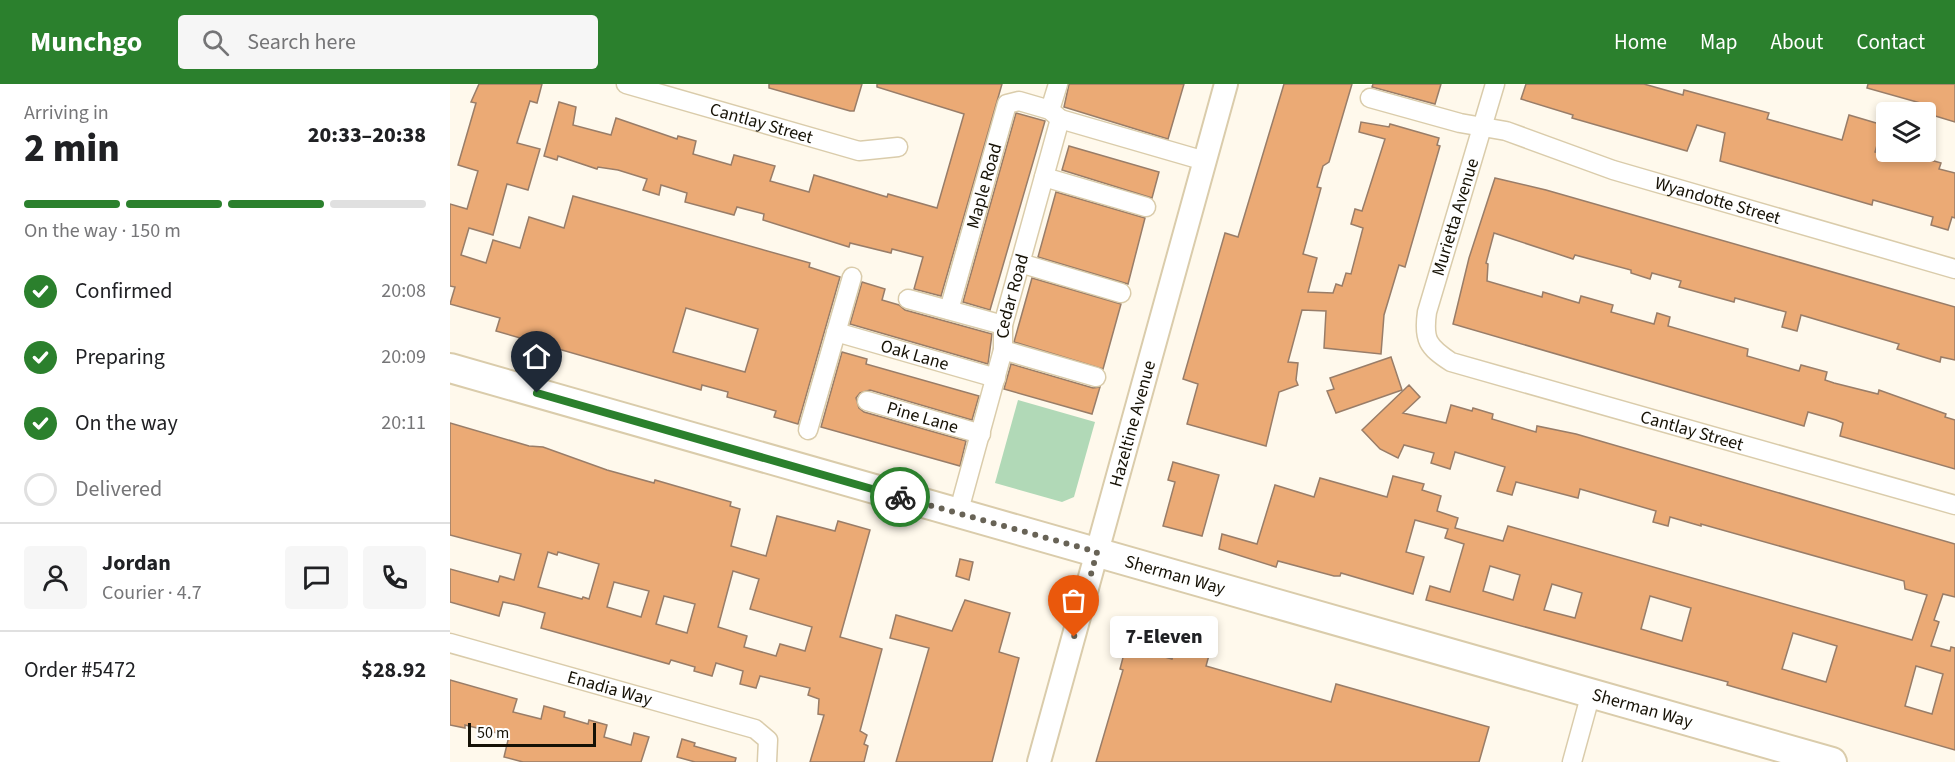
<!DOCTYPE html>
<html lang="en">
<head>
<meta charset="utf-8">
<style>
	body { margin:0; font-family:"Source Sans 3",sans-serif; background:#f6f6f6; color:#202124; height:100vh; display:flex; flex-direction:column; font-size:22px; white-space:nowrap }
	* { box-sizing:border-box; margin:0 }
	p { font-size:20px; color:#757577 }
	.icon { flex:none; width:33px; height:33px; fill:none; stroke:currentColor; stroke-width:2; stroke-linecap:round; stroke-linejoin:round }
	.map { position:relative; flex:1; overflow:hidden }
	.drawer { display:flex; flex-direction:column; background:#fff; width:450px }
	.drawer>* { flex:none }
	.buttons { position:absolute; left:1426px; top:18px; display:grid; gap:12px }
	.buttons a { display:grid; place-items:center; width:60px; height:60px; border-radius:6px; background:#fff; box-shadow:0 3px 9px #0003; font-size:30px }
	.scale { position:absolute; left:18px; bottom:15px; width:128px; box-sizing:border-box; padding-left:6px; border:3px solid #161206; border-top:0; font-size:16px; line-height:21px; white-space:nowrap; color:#161206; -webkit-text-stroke:4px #fff; paint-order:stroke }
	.pin { position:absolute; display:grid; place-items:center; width:51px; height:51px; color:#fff; margin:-62px -26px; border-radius:50% 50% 50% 0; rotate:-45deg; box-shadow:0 0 6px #0007 }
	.pin .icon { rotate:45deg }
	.courier { position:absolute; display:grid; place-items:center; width:60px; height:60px; margin:-30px; border:4px solid #2b802d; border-radius:50%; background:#fff; color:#222; box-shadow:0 2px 8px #0007 }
	.bubble { position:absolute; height:42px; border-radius:6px; background:#fff; box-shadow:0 3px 9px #0003; font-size:20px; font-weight:800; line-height:42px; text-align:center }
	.head em { font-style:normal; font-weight:800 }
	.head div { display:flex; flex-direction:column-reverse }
	.head { display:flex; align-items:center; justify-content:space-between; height:102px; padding:0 24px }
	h1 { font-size:39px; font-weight:800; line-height:45px }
	.bar { display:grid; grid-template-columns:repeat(4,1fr); gap:9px 6px; align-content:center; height:72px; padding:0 24px }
	.bar i { height:8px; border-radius:4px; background:#e0e0e0 }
	.bar .active { background:#2b802d }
	.bar p { grid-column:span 4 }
	.line { display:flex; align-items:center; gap:15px; padding:0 24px; border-top:2px solid #e0e0e0 }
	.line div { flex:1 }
	.round { display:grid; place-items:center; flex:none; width:63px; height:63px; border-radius:6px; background:#f6f6f6 }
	ol { padding:0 24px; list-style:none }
	li { display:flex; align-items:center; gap:18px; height:66px }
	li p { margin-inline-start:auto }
	li .icon { padding:6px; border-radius:50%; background:#2b802d; color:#fff; stroke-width:4 }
	li:last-child { color:#757577 }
	li i { width:33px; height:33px; border:3px solid #e0e0e0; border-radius:50% }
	header { display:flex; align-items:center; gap:36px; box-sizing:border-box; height:84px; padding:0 30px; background:#2b802d; color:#fff }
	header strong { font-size:28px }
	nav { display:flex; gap:33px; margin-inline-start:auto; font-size:21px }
	.search { width:420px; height:54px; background:#f6f6f6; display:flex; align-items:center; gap:15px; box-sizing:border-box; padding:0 21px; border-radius:6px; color:#757577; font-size:22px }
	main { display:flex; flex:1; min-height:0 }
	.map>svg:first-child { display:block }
	.green { fill:#b1d9b7 }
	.building { fill:#ebaa75; stroke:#997d68; stroke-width:1.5; fill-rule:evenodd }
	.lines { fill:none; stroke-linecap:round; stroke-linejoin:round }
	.minor-casing { stroke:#daccab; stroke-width:21 }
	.tertiary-casing { stroke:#daccab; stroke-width:26 }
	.primary-casing { stroke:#daccab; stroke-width:32 }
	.minor { stroke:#fff; stroke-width:18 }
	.tertiary { stroke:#fff; stroke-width:22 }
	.primary { stroke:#fff; stroke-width:28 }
	.done { stroke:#686356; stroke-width:6; stroke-dasharray:0 10.8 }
	.route { stroke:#2b802d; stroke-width:8 }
	.labels { text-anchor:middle; stroke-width:4.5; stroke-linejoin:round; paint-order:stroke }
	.street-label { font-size:18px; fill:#161206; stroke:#fff }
</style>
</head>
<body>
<header>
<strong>Munchgo</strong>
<div class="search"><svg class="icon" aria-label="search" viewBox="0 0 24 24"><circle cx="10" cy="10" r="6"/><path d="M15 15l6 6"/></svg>Search here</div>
<nav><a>Home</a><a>Map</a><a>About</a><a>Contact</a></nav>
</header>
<main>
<section class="drawer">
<div class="head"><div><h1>2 min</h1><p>Arriving in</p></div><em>20:33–20:38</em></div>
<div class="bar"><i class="active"></i><i class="active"></i><i class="active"></i><i></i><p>On the way · 150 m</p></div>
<ol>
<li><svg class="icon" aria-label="check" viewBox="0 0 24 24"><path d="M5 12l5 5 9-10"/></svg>Confirmed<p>20:08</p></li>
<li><svg class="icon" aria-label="check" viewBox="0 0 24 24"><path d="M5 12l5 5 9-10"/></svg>Preparing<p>20:09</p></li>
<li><svg class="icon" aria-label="check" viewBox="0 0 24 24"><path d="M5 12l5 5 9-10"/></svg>On the way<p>20:11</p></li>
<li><i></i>Delivered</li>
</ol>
<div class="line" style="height:108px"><a class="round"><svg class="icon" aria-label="person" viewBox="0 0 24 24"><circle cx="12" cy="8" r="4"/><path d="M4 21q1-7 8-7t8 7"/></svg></a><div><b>Jordan</b><p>Courier · 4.7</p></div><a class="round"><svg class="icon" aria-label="chat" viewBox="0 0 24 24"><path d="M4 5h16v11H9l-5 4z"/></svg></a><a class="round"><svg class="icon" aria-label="phone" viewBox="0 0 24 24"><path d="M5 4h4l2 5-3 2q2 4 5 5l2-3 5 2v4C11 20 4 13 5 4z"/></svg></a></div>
<div class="line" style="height:78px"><div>Order #5472</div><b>$28.92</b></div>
</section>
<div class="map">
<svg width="1505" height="678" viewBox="0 0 1505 678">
	<rect width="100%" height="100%" fill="#fff9ec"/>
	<!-- green -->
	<path class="green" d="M 568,316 L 645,338 L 624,413 L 612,418 L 545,399 Z"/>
	<!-- building -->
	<g class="building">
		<path d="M 29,0 L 92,0 L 87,19 L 80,17 L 67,59 L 90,65 L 78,106 L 57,100 L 43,151 L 19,144 L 11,171 L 36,179 L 43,156 L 70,164 L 79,133 L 114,144 L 123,112 L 360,179 L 359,183 L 390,193 L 348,340 L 324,333 L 326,327 L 277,313 L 278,308 L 252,301 L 251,306 L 46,247 L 50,234 L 0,220 L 5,203 L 0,202 L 0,120 L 17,125 L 28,87 L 8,81 L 26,19 L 21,18 ZM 236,224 L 308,245 L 295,288 L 223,268 Z"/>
		<path d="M 319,0 L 412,0 L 404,27 L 400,27 L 319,4 Z"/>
		<path d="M 427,0 L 552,0 L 491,212 L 464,205 L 473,173 L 442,165 L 441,169 L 400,159 L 399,163 L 313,136 L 314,130 L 287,123 L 284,131 L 235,118 L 237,109 L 211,101 L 209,111 L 193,106 L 197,95 L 168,86 L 148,83 L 147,85 L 108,72 L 107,76 L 94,72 L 109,18 L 126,23 L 123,41 L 161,51 L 166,34 L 227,55 L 228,52 L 246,57 L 243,70 L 281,81 L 284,71 L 325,82 L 320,97 L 359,108 L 364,91 L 437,113 L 438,110 L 487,124 L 514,30 L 427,3 Z"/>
		<path d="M 619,0 L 734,0 L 718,55 L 614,23 Z"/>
		<path d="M 834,0 L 902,0 L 879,78 L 873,82 L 867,103 L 871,104 L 853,170 L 867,174 L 858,208 L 883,209 L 886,200 L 892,202 L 896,189 L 901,190 L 913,144 L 901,140 L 905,125 L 912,127 L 935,55 L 909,48 L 911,38 L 939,43 L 940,40 L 989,54 L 987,61 L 990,62 L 955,183 L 949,181 L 934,231 L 931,270 L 874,264 L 876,227 L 852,226 L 838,278 L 848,279 L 846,296 L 848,301 L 829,308 L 816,362 L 737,340 L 748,300 L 733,295 L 775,149 L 788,153 Z"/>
		<path d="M 923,0 L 991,0 L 985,20 L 922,3 Z"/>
		<path d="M 1076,0 L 1194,0 L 1233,11 L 1234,6 L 1319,29 L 1317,35 L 1392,56 L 1399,31 L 1433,41 L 1425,68 L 1458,77 L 1460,70 L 1491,79 L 1489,85 L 1505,89 L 1505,134 L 1502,133 L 1498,146 L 1481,141 L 1483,133 L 1423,116 L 1422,121 L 1270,77 L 1275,49 L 1247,41 L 1237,67 L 1122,34 L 1123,31 L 1071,15 Z"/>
		<path d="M 1418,0 L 1505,0 L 1505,38 L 1482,31 L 1484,26 L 1473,23 L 1474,20 L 1417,4 Z"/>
		<path d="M 566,29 L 595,37 L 540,226 L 513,218 Z"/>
		<path d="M 619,62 L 709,88 L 702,114 L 612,86 Z"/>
		<path d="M 1045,94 L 1096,106 L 1505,223 L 1505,276 L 1491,273 L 1490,278 L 1447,265 L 1449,260 L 1351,231 L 1347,247 L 1332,243 L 1336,228 L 1285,214 L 1284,218 L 1229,203 L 1231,197 L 1202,189 L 1200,195 L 1181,189 L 1181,186 L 1125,171 L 1123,175 L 1044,149 L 1036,179 L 1038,180 L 1037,197 L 1092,213 L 1093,208 L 1129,219 L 1131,212 L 1163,221 L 1161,228 L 1204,240 L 1207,229 L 1220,233 L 1218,242 L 1298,265 L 1297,272 L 1349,287 L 1351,281 L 1377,288 L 1375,296 L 1384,299 L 1428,310 L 1429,306 L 1496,330 L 1495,333 L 1505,336 L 1505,385 L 1390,352 L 1393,339 L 1386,336 L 1358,328 L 1354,342 L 1003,240 L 1019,174 Z"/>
		<path d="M 606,108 L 695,134 L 678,200 L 588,173 Z"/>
		<path d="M 582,194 L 671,220 L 653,285 L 564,258 Z"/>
		<path d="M 412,198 L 435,205 L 432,216 L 449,221 L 455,226 L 542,250 L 538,280 L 400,240 Z"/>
		<path d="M 392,268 L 417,275 L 416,280 L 529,312 L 522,336 L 420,306 L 410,309 L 406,314 L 409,324 L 414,328 L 516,357 L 510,382 L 371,343 Z"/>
		<path d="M 941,273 L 952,306 L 886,329 L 877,307 L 884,305 L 880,294 Z"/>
		<path d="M 561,280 L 643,304 L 650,303 L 642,330 L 554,305 Z"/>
		<path d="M 959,301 L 970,313 L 953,329 L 996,339 L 1001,321 L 1022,327 L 1023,324 L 1043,330 L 1042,335 L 1086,348 L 1087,342 L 1126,350 L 1505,460 L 1505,513 L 1493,510 L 1484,536 L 1489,538 L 1481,562 L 1500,567 L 1501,563 L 1505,564 L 1505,666 L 1277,601 L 1278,598 L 1252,591 L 976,516 L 980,502 L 1000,508 L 1014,460 L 995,454 L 998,445 L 965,436 L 956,468 L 974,473 L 963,510 L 891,489 L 890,492 L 884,492 L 828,477 L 826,483 L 769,465 L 772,450 L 807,460 L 825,401 L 864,413 L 870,394 L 937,413 L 943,392 L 974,400 L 972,406 L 991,412 L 987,427 L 1008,434 L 1005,444 L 1053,457 L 1058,442 L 1462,556 L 1477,511 L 1455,505 L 1454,497 L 1251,440 L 1251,442 L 1220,433 L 1218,442 L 1203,438 L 1206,427 L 1130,405 L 1128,414 L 1066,398 L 1062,411 L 1047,407 L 1055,383 L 1005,368 L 1000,385 L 981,379 L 984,369 L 954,361 L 948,374 L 930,365 L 912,346 ZM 1040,482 L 1070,491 L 1063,516 L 1033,507 ZM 1102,500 L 1132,509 L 1125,534 L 1094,526 ZM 1200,512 L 1241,524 L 1232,557 L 1191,545 ZM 1343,549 L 1387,562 L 1376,598 L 1332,585 ZM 1466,582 L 1493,590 L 1482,630 L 1455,622 Z"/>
		<path d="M 0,339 L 79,362 L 93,363 L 157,386 L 204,399 L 205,396 L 281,418 L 280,422 L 290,425 L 281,462 L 316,472 L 327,432 L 385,447 L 388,437 L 420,446 L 390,553 L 432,565 L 410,647 L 417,651 L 414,660 L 418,662 L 414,678 L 360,678 L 374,631 L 368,630 L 369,615 L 358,611 L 360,604 L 310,592 L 306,604 L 290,600 L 293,587 L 266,579 L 262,592 L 244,587 L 245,583 L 221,576 L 219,580 L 91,544 L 95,529 L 67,521 L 53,518 L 49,532 L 0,518 L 0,485 L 48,498 L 50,492 L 64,496 L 71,470 L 0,451 ZM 98,468 L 107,471 L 108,468 L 149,480 L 139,515 L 133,513 L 132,515 L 88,503 ZM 283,487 L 309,495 L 300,525 L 362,543 L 355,567 L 330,560 L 326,572 L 294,563 L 297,552 L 268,543 ZM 164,498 L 199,507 L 191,533 L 157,523 ZM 214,512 L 245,520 L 237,549 L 206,540 Z"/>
		<path d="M 723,378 L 769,391 L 752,452 L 713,442 L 725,398 L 718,396 Z"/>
		<path d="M 510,475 L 523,478 L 519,496 L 506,492 Z"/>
		<path d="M 515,516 L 560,529 L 549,568 L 569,574 L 542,678 L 446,678 L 479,564 L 440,554 L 446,531 L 502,547 Z"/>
		<path d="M 732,555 L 761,564 L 756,582 L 881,618 L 886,600 L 1039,643 L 1029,678 L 646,678 L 673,586 L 670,585 L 676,562 L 722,575 L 726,559 L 731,560 Z"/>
		<path d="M 0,596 L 67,615 L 63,628 L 91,635 L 94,622 L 115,628 L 114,633 L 138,640 L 139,636 L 157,641 L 154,653 L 181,661 L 184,649 L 199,653 L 191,678 L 73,678 L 54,673 L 59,652 L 15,641 L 15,644 L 0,641 Z"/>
		<path d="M 232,655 L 245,659 L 244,662 L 286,674 L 285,678 L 245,678 L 227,673 Z"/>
	</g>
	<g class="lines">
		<!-- minor casing -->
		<g class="minor-casing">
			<g id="minor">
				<path id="s1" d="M 176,0 L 409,67 L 448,63"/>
				<path id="s2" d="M 1045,0 L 977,228 C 973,256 978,263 1001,278 L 1505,421"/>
				<path id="s3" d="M 920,14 L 1010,39 L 1056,47 L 1163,86 L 1505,185"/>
				<path d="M 610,35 L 755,77"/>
				<path d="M 594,93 L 696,123"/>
				<path d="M 570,179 L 671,209"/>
				<path d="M 458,215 L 553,241"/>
				<path id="s4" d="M 499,226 L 557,20 L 569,17 L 600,26"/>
				<path id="s5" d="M 386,248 L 546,294"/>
				<path d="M 553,266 L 646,293"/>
				<path id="s6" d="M 417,317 L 531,350"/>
				<path d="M 358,346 L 402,193"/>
				<path id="s7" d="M 508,430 L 553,266 L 553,241 L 610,35 L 600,26 L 608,0"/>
				<path id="s8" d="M 0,559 L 305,645 L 318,656 L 317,678"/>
				<path d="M 1122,678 L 1141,609"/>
			</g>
		</g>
		<!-- tertiary casing -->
		<g class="tertiary-casing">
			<g id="tertiary">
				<path id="s9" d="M 589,678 L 776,0"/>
			</g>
		</g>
		<!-- primary casing -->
		<g class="primary-casing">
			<g id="primary">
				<path id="s10" d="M 0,284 L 1382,678"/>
			</g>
		</g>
		<!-- minor -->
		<use href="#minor" class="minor"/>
		<!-- tertiary -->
		<use href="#tertiary" class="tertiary"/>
		<!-- primary -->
		<use href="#primary" class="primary"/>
	</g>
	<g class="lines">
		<!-- done -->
		<path class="done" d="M 450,413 L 647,468 L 624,553"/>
		<!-- route -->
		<path class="route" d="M 87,309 L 450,413"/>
	</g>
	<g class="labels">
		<!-- street labels -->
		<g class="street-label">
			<text dy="6" stroke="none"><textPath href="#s1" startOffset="141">Cantlay Street</textPath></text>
			<text dy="6" stroke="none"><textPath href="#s4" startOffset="129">Maple Road</textPath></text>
			<text dy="6" stroke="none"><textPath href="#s3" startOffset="363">Wyandotte Street</textPath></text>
			<text transform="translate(1005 133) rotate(-73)" y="6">Murietta Avenue</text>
			<text dy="6" stroke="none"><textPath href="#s7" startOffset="225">Cedar Road</textPath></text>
			<text dy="6" stroke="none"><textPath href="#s5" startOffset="82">Oak Lane</textPath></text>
			<text dy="6" stroke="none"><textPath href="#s6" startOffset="58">Pine Lane</textPath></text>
			<text dy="6" stroke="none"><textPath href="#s9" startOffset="351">Hazeltine Avenue</textPath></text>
			<text dy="6" stroke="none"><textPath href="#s2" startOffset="549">Cantlay Street</textPath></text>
			<text dy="6" stroke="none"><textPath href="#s10" startOffset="754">Sherman Way</textPath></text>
			<text dy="6" stroke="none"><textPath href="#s8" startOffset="166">Enadia Way</textPath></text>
			<text dy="6" stroke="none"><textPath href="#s10" startOffset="1240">Sherman Way</textPath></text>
		</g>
	</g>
</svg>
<div class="buttons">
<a><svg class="icon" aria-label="layers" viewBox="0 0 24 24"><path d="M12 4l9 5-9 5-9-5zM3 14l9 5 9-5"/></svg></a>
</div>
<div class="scale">50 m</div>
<div class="pin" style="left:624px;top:553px;background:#ea580c"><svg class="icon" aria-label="bag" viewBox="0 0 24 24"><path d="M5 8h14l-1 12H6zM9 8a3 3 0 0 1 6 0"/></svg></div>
<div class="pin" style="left:87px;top:309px;background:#1f2937"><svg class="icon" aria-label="home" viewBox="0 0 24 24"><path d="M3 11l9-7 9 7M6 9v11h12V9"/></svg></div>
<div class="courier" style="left:450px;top:413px"><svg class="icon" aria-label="bike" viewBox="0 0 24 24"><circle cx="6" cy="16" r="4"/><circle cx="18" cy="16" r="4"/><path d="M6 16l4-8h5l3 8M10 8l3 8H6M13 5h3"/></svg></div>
<div class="bubble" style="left:660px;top:532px;width:108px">7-Eleven</div>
</div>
</main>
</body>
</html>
